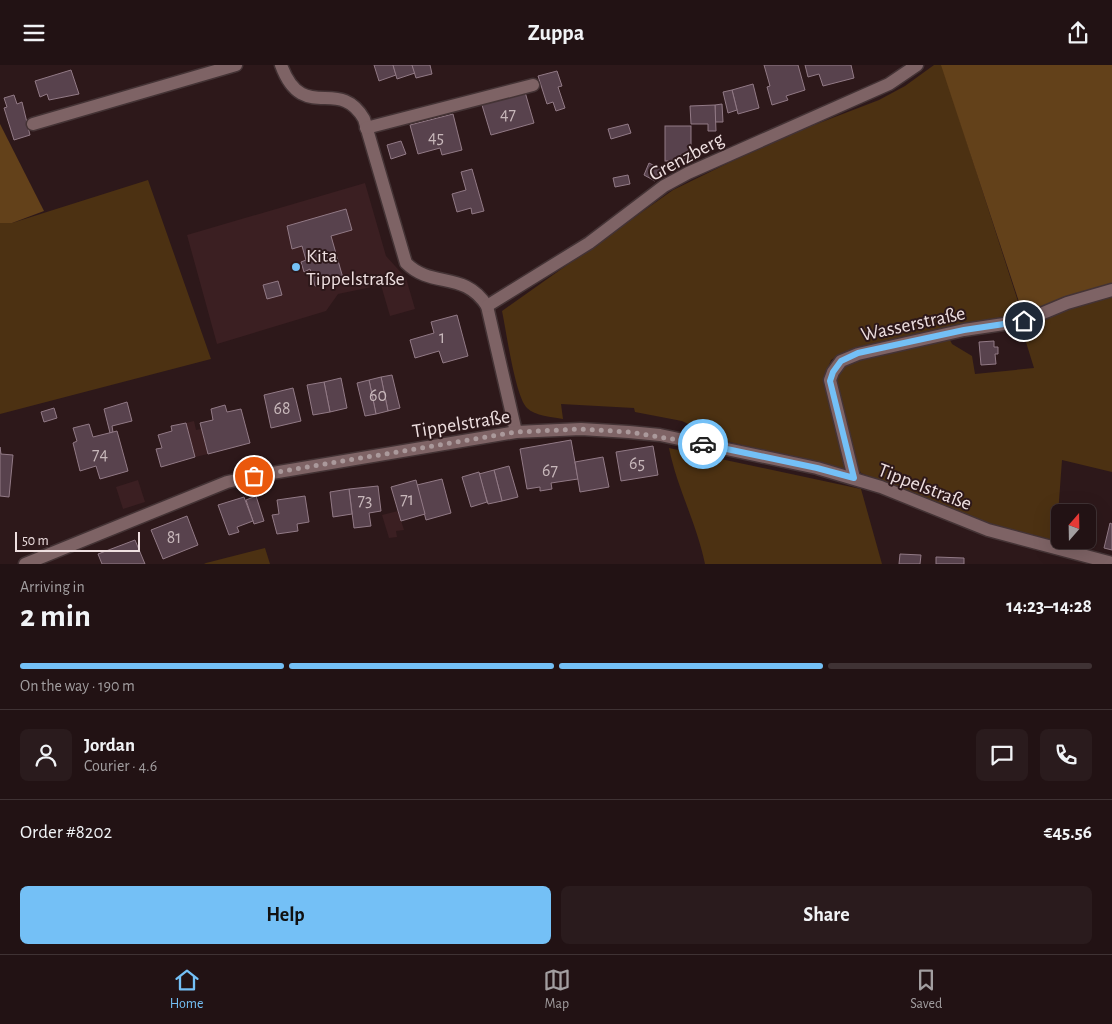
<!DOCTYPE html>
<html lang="en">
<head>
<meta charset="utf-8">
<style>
	body { margin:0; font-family:"Alegreya Sans",sans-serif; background:#2a1b1d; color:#f1f3f6; height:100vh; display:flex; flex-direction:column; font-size:19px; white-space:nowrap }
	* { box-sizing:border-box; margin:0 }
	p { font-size:16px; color:#a29ea0 }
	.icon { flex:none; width:28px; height:28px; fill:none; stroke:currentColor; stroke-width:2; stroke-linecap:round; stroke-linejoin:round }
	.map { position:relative; height:499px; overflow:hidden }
	.side { display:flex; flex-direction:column; background:#221214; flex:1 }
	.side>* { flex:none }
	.needle { width:32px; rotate:20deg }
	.tools { position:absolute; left:1051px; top:439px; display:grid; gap:10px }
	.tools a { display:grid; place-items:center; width:45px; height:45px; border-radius:8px; background:#221214; box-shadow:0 5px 20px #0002,0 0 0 1px #3f3234; font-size:25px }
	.scale { position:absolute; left:15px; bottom:12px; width:125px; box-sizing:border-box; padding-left:5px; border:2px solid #eedfe0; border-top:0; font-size:14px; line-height:18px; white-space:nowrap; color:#eedfe0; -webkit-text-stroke:4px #2d181a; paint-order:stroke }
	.pin { position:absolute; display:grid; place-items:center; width:42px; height:42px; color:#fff; margin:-21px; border:2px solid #fff; border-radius:50%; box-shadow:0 1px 5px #0007 }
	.courier { position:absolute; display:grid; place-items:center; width:50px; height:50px; margin:-25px; border:4px solid #74c0f6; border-radius:50%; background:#fff; color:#222; box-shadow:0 1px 6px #0007 }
	.summary em { font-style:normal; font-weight:700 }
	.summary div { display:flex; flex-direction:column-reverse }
	.summary { display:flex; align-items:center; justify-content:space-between; height:85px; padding:0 20px }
	h1 { font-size:32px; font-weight:700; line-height:38px }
	.bar { display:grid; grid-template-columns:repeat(4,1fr); gap:8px 5px; align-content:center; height:60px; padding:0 20px }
	.bar i { height:6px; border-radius:4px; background:#3f3234 }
	.bar .on { background:#74c0f6 }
	.bar p { grid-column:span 4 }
	.line { display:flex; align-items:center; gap:12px; padding:0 20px; border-top:1px solid #3f3234 }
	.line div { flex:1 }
	.round { display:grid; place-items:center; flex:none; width:52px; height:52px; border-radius:8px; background:#2a1b1d }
	.action { display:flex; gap:10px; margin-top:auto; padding:10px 20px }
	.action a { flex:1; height:58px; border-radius:8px; background:#74c0f6; color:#111; font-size:20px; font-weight:700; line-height:58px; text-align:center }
	.action a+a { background:#2a1b1d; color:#f1f3f6 }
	header { display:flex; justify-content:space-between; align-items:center; height:65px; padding:0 20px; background:#221214; font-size:22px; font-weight:700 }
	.tabs { display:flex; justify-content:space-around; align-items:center; height:70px; border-top:1px solid #3f3234; background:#221214; font-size:14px; color:#a29ea0 }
	.tabs a { display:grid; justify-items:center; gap:2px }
	.tabs .on { color:#74c0f6 }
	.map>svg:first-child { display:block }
	.built { fill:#3b1f22 }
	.green { fill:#4c3112 }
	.forest { fill:#63411a }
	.building { fill:#58424d; stroke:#927a86 }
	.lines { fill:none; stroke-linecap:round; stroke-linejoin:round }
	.minor-casing { stroke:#443335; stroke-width:15 }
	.minor { stroke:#7e6365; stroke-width:12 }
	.done { stroke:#aa999b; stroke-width:5; stroke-dasharray:0 9 }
	.route { stroke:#74c0f6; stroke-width:6 }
	.poi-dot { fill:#74c0f6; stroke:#2d181a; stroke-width:2 }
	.labels { text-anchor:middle; stroke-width:4; stroke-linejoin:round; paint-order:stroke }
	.number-label { font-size:18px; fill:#c8b8bb }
	.street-label { font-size:20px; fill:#eedfe0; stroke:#2d181a }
	.poi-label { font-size:20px; fill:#eedfe0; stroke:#2d181a; text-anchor:start }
</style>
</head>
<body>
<header><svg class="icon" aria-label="menu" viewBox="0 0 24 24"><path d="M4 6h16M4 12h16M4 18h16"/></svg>Zuppa<svg class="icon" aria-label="share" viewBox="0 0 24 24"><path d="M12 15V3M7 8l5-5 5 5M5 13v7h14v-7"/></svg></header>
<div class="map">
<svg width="1112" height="499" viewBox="0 0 1112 499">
	<rect width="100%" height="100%" fill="#2d181a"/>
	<!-- built -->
	<g class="built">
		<path d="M 365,118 L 386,191 L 406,213 L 415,244 L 390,251 L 381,220 L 338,229 L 326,246 L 217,279 L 187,170 Z"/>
		<path d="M 194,356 L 196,365 L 201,364 L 208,389 L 195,392 L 186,358 Z"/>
		<path d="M 138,415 L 145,437 L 123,444 L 116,422 Z"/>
		<path d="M 398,446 L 404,465 L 396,466 L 397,472 L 389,473 L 382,450 Z"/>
	</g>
	<!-- green -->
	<g class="green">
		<path d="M 934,0 L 942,0 L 1023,252 L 844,287 L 831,295 L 827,305 L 848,405 L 721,375 L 682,356 L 635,347 L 634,343 L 561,339 L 563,354 C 552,352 535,351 527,343 C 515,331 506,264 502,246 L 673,125 L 775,75 L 879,35 L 905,21 Z"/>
		<path d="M 148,115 L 211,294 L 0,349 L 0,158 L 12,158 Z"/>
		<path d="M 1112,230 L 1112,407 L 1062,395 L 1056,477 L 968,452 L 861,408 L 857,401 L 834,311 L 841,302 L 863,292 L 950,275 L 952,279 L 972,291 L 975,309 L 1034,303 L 1021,261 L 1070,240 Z"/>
		<path d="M 669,383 L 861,424 L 882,499 L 705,499 C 697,459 677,423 669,383 Z"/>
		<path d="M 265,483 L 270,499 L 204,499 L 206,498 Z"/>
	</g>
	<!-- forest -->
	<g class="forest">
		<path d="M 941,0 L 1112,0 L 1112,224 L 1024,252 Z"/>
		<path d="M 0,59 L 44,146 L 12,158 L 0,158 Z"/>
	</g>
	<!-- building -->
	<g class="building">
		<path d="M 374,0 L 393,0 L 396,10 L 379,16 Z"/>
		<path d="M 393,0 L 412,0 L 415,8 L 397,14 Z"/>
		<path d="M 412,0 L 430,0 L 432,9 L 416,13 Z"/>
		<path d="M 764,0 L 798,0 L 805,25 L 786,31 L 788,35 L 772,40 L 767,22 L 770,21 Z"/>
		<path d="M 805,0 L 851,0 L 854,13 L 823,21 L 819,9 L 808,12 Z"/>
		<path d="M 71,5 L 79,29 L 49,35 L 47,29 L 40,32 L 35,16 Z"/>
		<path d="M 557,6 L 562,21 L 558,22 L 565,43 L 556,46 L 553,37 L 547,39 L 538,11 Z"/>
		<path d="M 753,19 L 759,43 L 738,49 L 732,25 Z"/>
		<path d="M 732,25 L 737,45 L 728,48 L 723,27 Z"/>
		<path d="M 525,27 L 534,58 L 491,70 L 482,40 Z"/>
		<path d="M 14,30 L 17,39 L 22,37 L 30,70 L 14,75 L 4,43 L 7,42 L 4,33 Z"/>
		<path d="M 722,39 L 723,57 L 715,57 L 715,40 Z"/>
		<path d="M 715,40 L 716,66 L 708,66 L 708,59 L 691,59 L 690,41 Z"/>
		<path d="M 453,49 L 462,85 L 442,90 L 440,83 L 418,89 L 410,60 Z"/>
		<path d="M 628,59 L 631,68 L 611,74 L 608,64 Z"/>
		<rect x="665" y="61" width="26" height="35"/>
		<path d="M 401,76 L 406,89 L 391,94 L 387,80 Z"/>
		<path d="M 649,98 L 661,104 L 655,116 L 644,110 Z"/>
		<path d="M 472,104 L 484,146 L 472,149 L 471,143 L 457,147 L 452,129 L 466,125 L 461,107 Z"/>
		<path d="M 628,110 L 630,119 L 615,122 L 613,113 Z"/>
		<path d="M 346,144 L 352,165 L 331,171 L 343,213 L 315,221 L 310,204 L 304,207 L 301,197 L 306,195 L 302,181 L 292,184 L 287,161 Z"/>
		<path d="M 278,216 L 282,230 L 267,234 L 263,220 Z"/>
		<path d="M 457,250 L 468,291 L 443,298 L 439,286 L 415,293 L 410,275 L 434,268 L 431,257 Z"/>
		<path d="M 994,276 L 994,282 L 998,282 L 998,289 L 995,289 L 996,299 L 981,300 L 979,277 Z"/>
		<path d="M 392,310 L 400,343 L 388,346 L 381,312 Z"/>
		<path d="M 381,312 L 388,346 L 376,349 L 369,315 Z"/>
		<path d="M 341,313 L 347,343 L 330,347 L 324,317 Z"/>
		<path d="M 369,315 L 376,349 L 365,351 L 357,318 Z"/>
		<path d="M 324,317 L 330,347 L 313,350 L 307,320 Z"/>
		<path d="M 293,323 L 301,356 L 271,363 L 264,330 Z"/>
		<path d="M 127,337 L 132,356 L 112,361 L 113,367 L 110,368 L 104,344 Z"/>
		<path d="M 225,340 L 227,347 L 241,344 L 250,378 L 208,389 L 200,358 L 213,355 L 211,344 Z"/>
		<path d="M 54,343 L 57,353 L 44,357 L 41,347 Z"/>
		<path d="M 186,358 L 195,392 L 161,402 L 156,384 L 162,383 L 158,370 L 172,366 L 171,361 Z"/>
		<path d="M 89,359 L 93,372 L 117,366 L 128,406 L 100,414 L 96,401 L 80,406 L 73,378 L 77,376 L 73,363 Z"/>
		<path d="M 571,375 L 578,414 L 551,418 L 552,424 L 540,426 L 540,422 L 527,424 L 520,384 Z"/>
		<path d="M 653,381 L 658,410 L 621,416 L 616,387 Z"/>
		<path d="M 0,382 L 1,389 L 13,390 L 9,432 L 0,431 Z"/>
		<path d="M 603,392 L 609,422 L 580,427 L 575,397 Z"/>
		<path d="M 509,401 L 518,432 L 502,436 L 494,405 Z"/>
		<path d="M 494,405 L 502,436 L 488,439 L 479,409 Z"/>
		<path d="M 479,407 L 487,437 L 471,442 L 462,412 Z"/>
		<path d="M 442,414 L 451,448 L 426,455 L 417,420 Z"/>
		<path d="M 416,415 L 425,449 L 401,456 L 391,422 Z"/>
		<path d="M 378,421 L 381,446 L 369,448 L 371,461 L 354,463 L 349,424 Z"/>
		<path d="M 349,424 L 352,449 L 333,452 L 330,427 Z"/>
		<path d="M 256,431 L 264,456 L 254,459 L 246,435 Z"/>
		<path d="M 305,431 L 309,457 L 297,459 L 298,466 L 277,469 L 272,450 L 279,449 L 277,435 Z"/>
		<path d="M 244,432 L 253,456 L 237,462 L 239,467 L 229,470 L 218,440 Z"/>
		<path d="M 187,451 L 198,480 L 163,494 L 151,465 Z"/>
		<path d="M 1110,458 L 1112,459 L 1112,485 L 1104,483 Z"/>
		<path d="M 135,475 L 145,499 L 102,499 L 98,489 Z"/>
		<path d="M 900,489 L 921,490 L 920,499 L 899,499 Z"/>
		<path d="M 936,492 L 964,493 L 964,499 L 936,499 Z"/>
	</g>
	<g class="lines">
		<!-- minor casing -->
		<g class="minor-casing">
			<g id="minor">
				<path d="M 281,0 C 303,60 339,10 364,54 L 406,198 C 432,224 464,205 487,241 L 516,367"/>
				<path d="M 33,59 L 236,0"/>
				<path d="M 366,63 L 533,20"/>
				<path d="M 487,241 L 589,178 L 664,121 L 688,108 L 889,19 L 917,0"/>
				<path d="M 854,413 L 830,315 L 833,307 L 841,296 L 858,289 L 964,265 L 1024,256 L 1067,238 L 1112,225"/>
				<path d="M 25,499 L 227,417 L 254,411 L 516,367 L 581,364 L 629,367 L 660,370 L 817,403 L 881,422 L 988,465 L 1112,498"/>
			</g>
		</g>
		<!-- minor -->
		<use href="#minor" class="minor"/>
	</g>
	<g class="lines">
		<!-- done -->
		<path class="done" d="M 254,411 L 516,367 L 581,364 L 629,367 L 703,379"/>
		<!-- route -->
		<path class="route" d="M 703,379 L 817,403 L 854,413 L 830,316 L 833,307 L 841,296 L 858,288 L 964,265 L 1024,256"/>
	</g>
	<!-- markers -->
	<circle class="poi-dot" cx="296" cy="202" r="5"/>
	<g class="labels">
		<!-- number labels -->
		<g class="number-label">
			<text x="508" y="55">47</text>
			<text x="436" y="78">45</text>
			<text x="442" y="278">1</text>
			<text x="378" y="336">60</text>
			<text x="282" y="349">68</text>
			<text x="100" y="395">74</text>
			<text x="637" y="404">65</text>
			<text x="550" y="411">67</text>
			<text x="407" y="440">71</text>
			<text x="365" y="441">73</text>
			<text x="174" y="478">81</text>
		</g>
		<!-- street labels -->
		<g class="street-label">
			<text transform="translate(686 91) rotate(-28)" y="7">Grenzberg</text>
			<text transform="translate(913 258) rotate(-12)" y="7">Wasserstraße</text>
			<text transform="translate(461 358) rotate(-9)" y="7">Tippelstraße</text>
			<text transform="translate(925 421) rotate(21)" y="7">Tippelstraße</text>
		</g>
		<!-- poi labels -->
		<g class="poi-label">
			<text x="306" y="197">Kita<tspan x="306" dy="23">Tippelstraße</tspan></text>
		</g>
	</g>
</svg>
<div class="tools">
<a><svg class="needle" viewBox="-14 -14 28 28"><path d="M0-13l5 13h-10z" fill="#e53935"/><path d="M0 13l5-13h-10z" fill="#a29ea0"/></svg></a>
</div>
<div class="scale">50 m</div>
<div class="pin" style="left:254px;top:411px;background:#ea580c"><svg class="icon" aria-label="bag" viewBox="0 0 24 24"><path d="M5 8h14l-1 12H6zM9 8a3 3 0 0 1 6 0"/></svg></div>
<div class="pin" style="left:1024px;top:256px;background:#1f2937"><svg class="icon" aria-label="home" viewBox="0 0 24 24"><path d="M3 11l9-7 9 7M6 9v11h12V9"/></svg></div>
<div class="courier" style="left:703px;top:379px"><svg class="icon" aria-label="car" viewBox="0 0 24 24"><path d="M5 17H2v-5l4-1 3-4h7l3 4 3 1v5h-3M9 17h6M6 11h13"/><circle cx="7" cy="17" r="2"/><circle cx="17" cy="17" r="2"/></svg></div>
</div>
<section class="side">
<div class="summary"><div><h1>2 min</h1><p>Arriving in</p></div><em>14:23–14:28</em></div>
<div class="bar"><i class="on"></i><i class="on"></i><i class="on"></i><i></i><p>On the way · 190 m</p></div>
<div class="line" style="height:90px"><a class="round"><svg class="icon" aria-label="person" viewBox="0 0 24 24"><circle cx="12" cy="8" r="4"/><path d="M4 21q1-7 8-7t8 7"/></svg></a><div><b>Jordan</b><p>Courier · 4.6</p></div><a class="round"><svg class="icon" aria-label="chat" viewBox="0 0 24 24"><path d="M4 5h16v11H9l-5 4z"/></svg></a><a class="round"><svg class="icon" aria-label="phone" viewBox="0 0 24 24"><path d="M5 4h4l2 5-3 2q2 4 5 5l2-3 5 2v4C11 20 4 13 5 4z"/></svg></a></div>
<div class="line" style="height:65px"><div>Order #8202</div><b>€45.56</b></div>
<div class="action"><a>Help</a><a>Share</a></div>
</section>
<nav class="tabs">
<a class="on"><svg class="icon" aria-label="home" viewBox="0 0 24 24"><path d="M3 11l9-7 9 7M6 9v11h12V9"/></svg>Home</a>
<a><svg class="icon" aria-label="map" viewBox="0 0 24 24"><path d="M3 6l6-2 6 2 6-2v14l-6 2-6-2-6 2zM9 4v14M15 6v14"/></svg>Map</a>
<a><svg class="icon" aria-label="saved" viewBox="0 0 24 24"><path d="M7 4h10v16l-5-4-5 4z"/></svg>Saved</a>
</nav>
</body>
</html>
